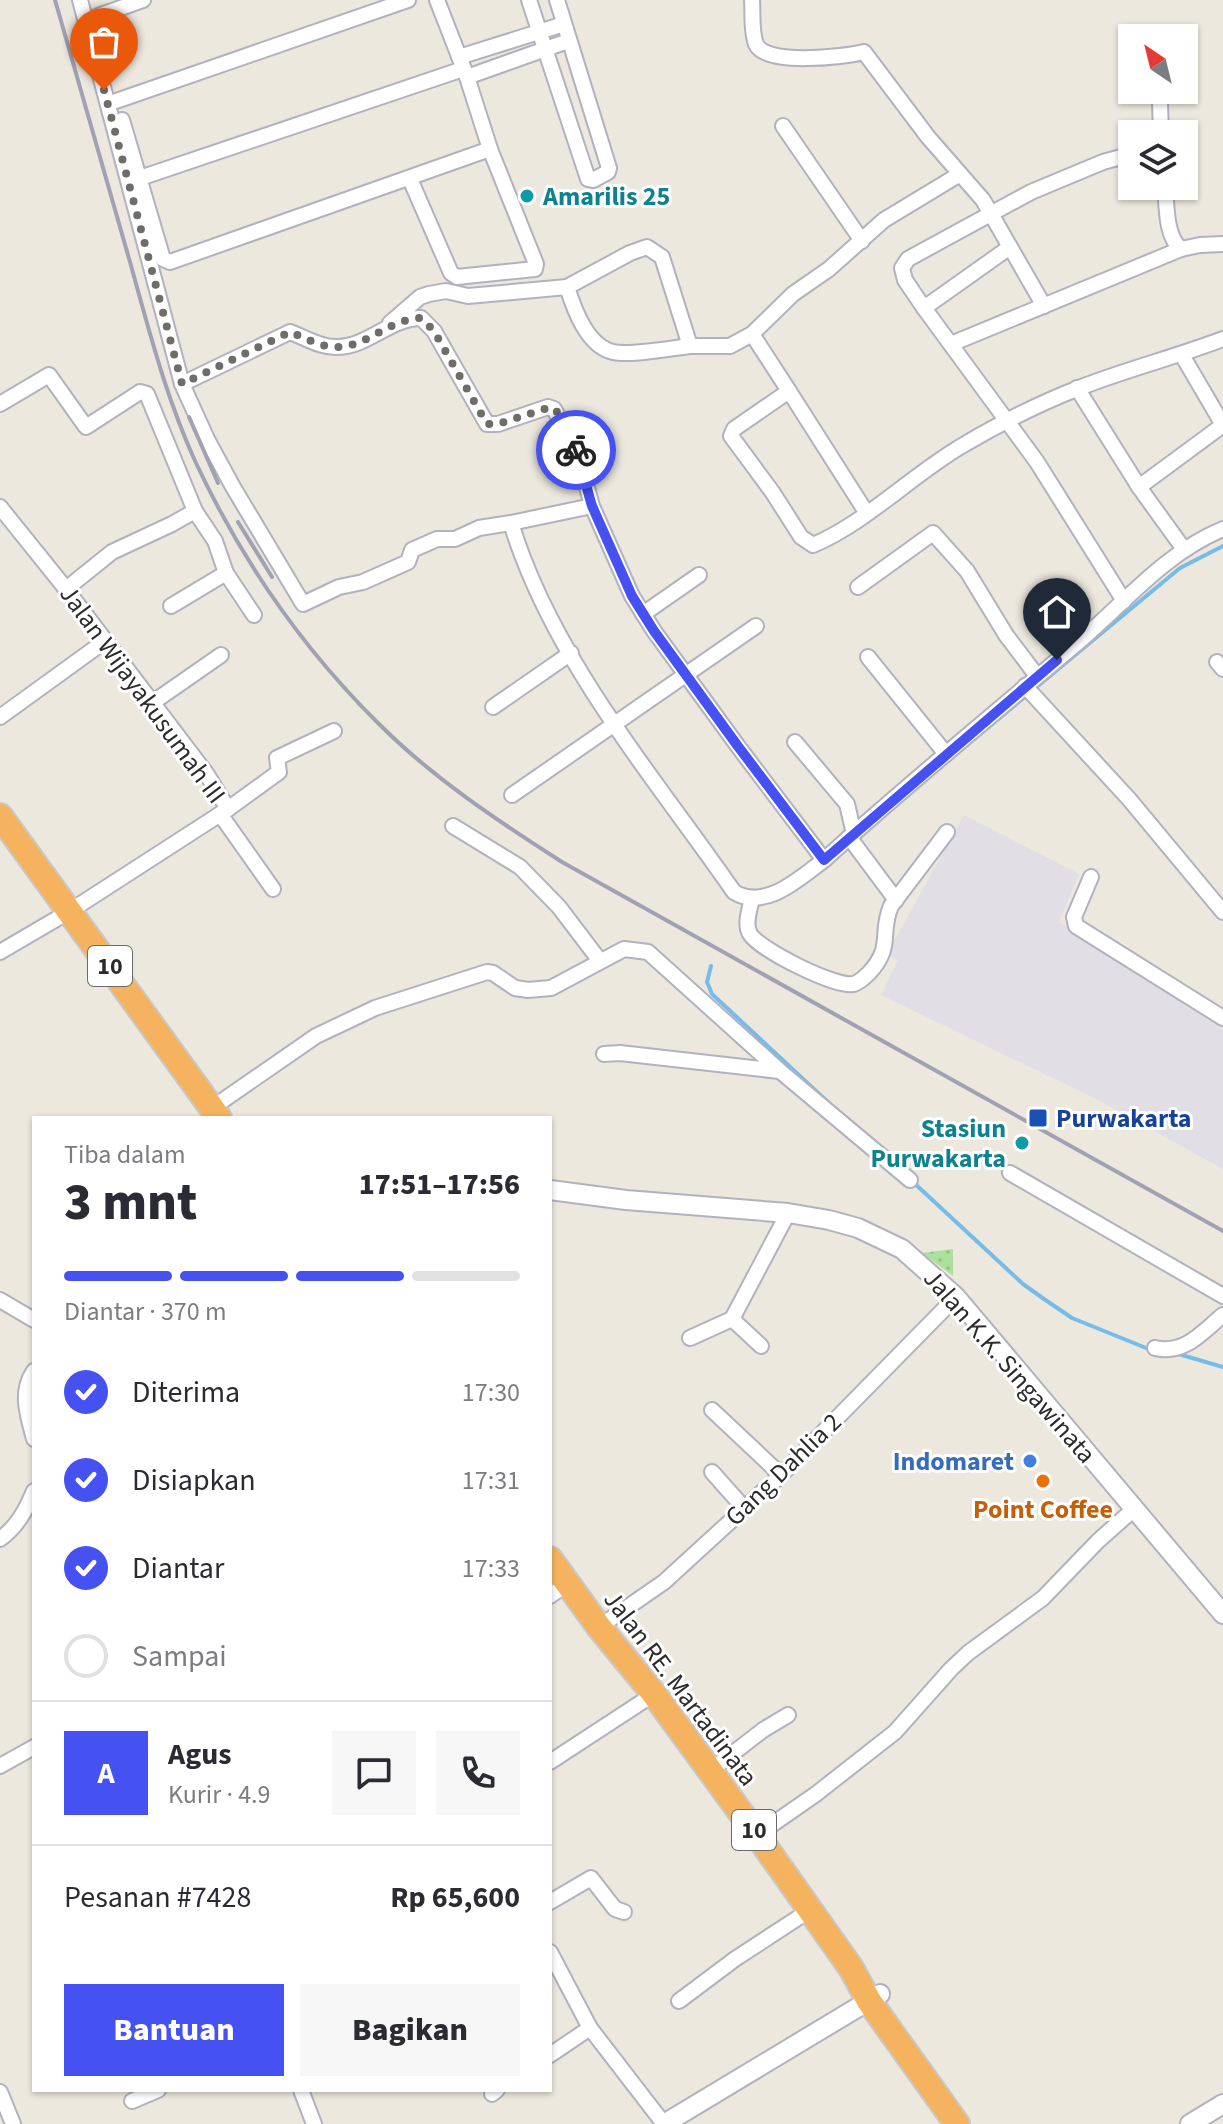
<!DOCTYPE html>
<html lang="id">
<head>
<meta charset="utf-8">
<style>
	body { margin:0; font-family:"Source Sans 3",sans-serif; background:#f7f7f7; color:#2b2b33; height:100vh; display:flex; flex-direction:column; font-size:30px; white-space:nowrap }
	* { box-sizing:border-box; margin:0 }
	p { font-size:26px; color:#7c7c81 }
	.icon { flex:none; width:44px; height:44px; fill:none; stroke:currentColor; stroke-width:2; stroke-linecap:round; stroke-linejoin:round }
	.map { position:relative; flex:1; overflow:hidden }
	.side { position:absolute; left:32px; top:1116px; width:520px; height:976px; display:flex; flex-direction:column; background:#fff; border-radius:0px; box-shadow:0 2px 6px #0004 }
	.side>* { flex:none }
	.needle { width:52px; rotate:325deg }
	.buttons { position:absolute; left:1118px; top:24px; display:grid; gap:16px }
	.buttons a { display:grid; place-items:center; width:80px; height:80px; border-radius:0px; background:#fff; box-shadow:0 2px 6px #0004; font-size:40px }
	.pin { position:absolute; display:grid; place-items:center; width:68px; height:68px; color:#fff; margin:-82px -34px; border-radius:50% 50% 50% 0; rotate:-45deg; box-shadow:0 0 8px #0007 }
	.pin .icon { rotate:45deg }
	.courier { position:absolute; display:grid; place-items:center; width:80px; height:80px; margin:-40px; border:6px solid #4651f1; border-radius:50%; background:#fff; color:#222; box-shadow:0 2px 10px #0007 }
	.head em { font-style:normal; font-weight:800 }
	.head div { display:flex; flex-direction:column-reverse }
	.head { display:flex; align-items:center; justify-content:space-between; height:136px; padding:0 32px }
	h1 { font-size:52px; font-weight:800; line-height:60px }
	.bar { display:grid; grid-template-columns:repeat(4,1fr); gap:12px 8px; align-content:center; height:96px; padding:0 32px }
	.bar i { height:10px; border-radius:6px; background:#e1e1e2 }
	.bar .current { background:#4651f1 }
	.bar p { grid-column:span 4 }
	.line { display:flex; align-items:center; gap:20px; padding:0 32px; border-top:2px solid #e1e1e2 }
	.line div { flex:1 }
	.round { display:grid; place-items:center; flex:none; width:84px; height:84px; border-radius:0px; background:#f7f7f7 }
	ol { padding:0 32px; list-style:none }
	li { display:flex; align-items:center; gap:24px; height:88px }
	li p { margin-inline-start:auto }
	li .icon { padding:8px; border-radius:50%; background:#4651f1; color:#fff; stroke-width:4 }
	li:last-child { color:#7c7c81 }
	li i { width:44px; height:44px; border:4px solid #e1e1e2; border-radius:50% }
	.action { display:flex; gap:16px; margin-top:auto; padding:16px 32px }
	.action a { flex:1; height:92px; border-radius:0px; background:#4651f1; color:#fff; font-size:32px; font-weight:800; line-height:92px; text-align:center }
	.action a+a { background:#f7f7f7; color:#2b2b33 }
	.map>svg:first-child { display:block }
	.industrial { fill:#e1dee5 }
	.park { fill:url(#park-dots) }
	.lines { fill:none; stroke-linecap:round; stroke-linejoin:round }
	.stream { stroke:#76bce9; stroke-width:4 }
	.street-casing { stroke:#b1b2be; stroke-width:18 }
	.secondary-casing { stroke:#b1b2be; stroke-width:22 }
	.highway-casing { stroke:#c8c8c8; stroke-width:28 }
	.street { stroke:#fff; stroke-width:14 }
	.secondary { stroke:#fff; stroke-width:18 }
	.highway { stroke:#f6b35f; stroke-width:24 }
	.rail { stroke:#a1a1b4; stroke-width:4 }
	.done { stroke:#6f6d6a; stroke-width:8; stroke-dasharray:0 14.4 }
	.route { stroke:#4651f1; stroke-width:10 }
	.culture-dot { fill:#0f9aa8; stroke:#fff; stroke-width:3 }
	.transit-dot { fill:#1a4fb4; stroke:#fff; stroke-width:3 }
	.shop-dot { fill:#3f7fe0; stroke:#fff; stroke-width:3 }
	.food-dot { fill:#e8710a; stroke:#fff; stroke-width:3 }
	.labels { text-anchor:middle; stroke-width:6; stroke-linejoin:round; paint-order:stroke }
	.shield { fill:#fff; stroke:#6b6b6b; stroke-width:2 }
	.shield-label { font-size:24px; font-weight:bold; fill:#2b2b2b }
	.culture-label { font-size:26px; font-weight:bold; fill:#0d838f; stroke:#fff; text-anchor:start }
	.street-label { font-size:26px; fill:#2b2b2b; stroke:#fff }
	.transit-label { font-size:26px; font-weight:bold; fill:#164399; stroke:#fff; text-anchor:start }
	.shop-label { font-size:26px; font-weight:bold; fill:#366cbe; stroke:#fff; text-anchor:end }
	.food-label { font-size:26px; font-weight:bold; fill:#c56008; stroke:#fff }
</style>
</head>
<body>
<div class="map">
<svg width="1223" height="2124" viewBox="0 0 1223 2124">
	<defs>
		<pattern id="park-dots" width="8" height="8" patternUnits="userSpaceOnUse" patternTransform="scale(2)"><rect width="8" height="8" fill="#ace09d"/><path d="M2 2h.1M6 6h.1" fill="none" stroke="#94c087" stroke-width="1.8" stroke-linecap="round"/></pattern>
	</defs>
	<rect width="100%" height="100%" fill="#ece8de"/>
	<!-- industrial -->
	<path class="industrial" d="M 964,815 L 1079,874 L 1059,922 L 1223,1030 L 1223,1169 L 1100,1101 L 881,995 L 898,960 L 887,954 Z"/>
	<!-- park -->
	<path class="park" d="M 953,1249 L 953,1276 L 922,1253 Z"/>
	<g class="lines">
		<!-- stream -->
		<g class="stream">
			<path d="M 944,764 L 1180,568 L 1223,546"/>
			<path d="M 711,966 L 707,982 L 712,994 L 831,1105"/>
			<path d="M 913,1182 L 1023,1284 L 1044,1299 L 1072,1318 L 1151,1350"/>
			<path d="M 1175,1353 L 1223,1367"/>
		</g>
		<!-- street casing -->
		<g class="street-casing">
			<g id="street">
				<path d="M 80,0 L 182,384 L 207,439 L 233,487 L 303,604 L 339,587 L 363,582 L 408,562 L 412,550 L 437,539 L 455,539 L 479,528 L 511,523"/>
				<path d="M 529,0 L 588,179 L 593,180 L 608,172 L 609,168 L 557,0"/>
				<path d="M 752,0 C 753,13 751,32 756,44 C 765,66 844,57 864,52 L 928,137 L 983,200 L 1044,306"/>
				<path d="M 99,39 L 96,21 L 98,16 L 143,0"/>
				<path d="M 459,57 L 564,24"/>
				<path d="M 467,77 L 568,41"/>
				<path d="M 116,101 L 408,0"/>
				<path d="M 1160,102 L 1161,134"/>
				<path d="M 122,120 L 163,259 L 170,262 L 490,149"/>
				<path d="M 783,126 L 862,241"/>
				<path d="M 140,178 L 463,69"/>
				<path d="M 410,179 L 451,273 L 457,277 L 535,269 L 536,264 L 490,149 L 467,77 L 437,0"/>
				<path d="M 1165,186 C 1167,205 1165,236 1181,249"/>
				<path d="M 567,287 C 574,309 587,346 613,352 C 629,356 673,348 690,346"/>
				<path d="M 924,308 L 1010,247"/>
				<path d="M 390,323 L 420,297 L 429,294 L 446,291 L 468,296 L 567,287 L 630,253 L 647,247 L 662,257 L 690,346 L 730,346 L 752,334 L 793,294 L 829,269 L 884,220 L 960,174"/>
				<path d="M 752,334 L 789,391 L 734,429 L 731,436 L 773,493 L 801,537 L 813,545 C 866,523 914,473 965,444 C 1001,423 1040,403 1079,388 C 1127,369 1176,357 1223,339"/>
				<path d="M 951,344 L 1181,249 L 1200,245 L 1223,244"/>
				<path d="M 182,384 L 290,332 C 306,338 321,348 338,347 C 369,346 390,318 421,318 L 434,331 L 487,424 L 498,424 L 548,407 L 554,409 L 578,454 L 592,506 L 632,596 L 654,631 L 737,745 L 824,860"/>
				<path d="M 1077,388 L 1139,487 L 1183,548"/>
				<path d="M 789,391 L 866,512"/>
				<path d="M 0,404 L 49,375 L 86,427 L 140,392 L 147,394 L 195,511 L 215,541 L 226,573 L 254,615"/>
				<path d="M 1139,487 L 1223,425 L 1182,355"/>
				<path d="M 592,506 L 511,523 C 552,658 654,777 734,892 C 765,911 800,878 824,860 C 906,786 991,716 1075,645 C 1124,604 1163,554 1223,529"/>
				<path d="M 0,507 L 66,589 L 206,773 L 228,809 L 70,911 L 0,952"/>
				<path d="M 858,587 L 933,533 L 967,571 L 1006,635 L 1037,676"/>
				<path d="M 66,589 L 112,552 L 172,524 L 195,511"/>
				<path d="M 1124,601 L 1037,462 L 924,308 L 905,280 L 902,268 L 908,259 L 1031,192 L 1103,162 L 1132,154"/>
				<path d="M 171,606 L 226,573"/>
				<path d="M 643,614 L 699,575"/>
				<path d="M 868,657 L 946,754"/>
				<path d="M 1217,662 L 1223,669"/>
				<path d="M 1025,686 L 1129,799 L 1223,912"/>
				<path d="M 152,703 L 221,655"/>
				<path d="M 493,707 L 571,653"/>
				<path d="M 0,717 L 105,641"/>
				<path d="M 795,742 L 847,804 L 854,834"/>
				<path d="M 512,795 L 756,626"/>
				<path d="M 228,809 L 279,772 L 277,758 L 334,731"/>
				<path d="M 220,814 L 273,889"/>
				<path d="M 453,826 L 520,867 L 559,907 L 600,961"/>
				<path d="M 849,837 L 896,900"/>
				<path d="M 1091,877 L 1074,917 L 1076,926 L 1223,1018"/>
				<path d="M 752,898 C 750,909 744,924 750,934 C 760,950 836,988 854,984 C 859,982 865,977 869,973 C 894,946 879,934 891,906 L 947,832"/>
				<path d="M 604,1054 L 620,1053 L 779,1071"/>
				<path d="M 212,1108 L 316,1036 L 375,1008 L 487,972 L 493,973 L 515,988 L 528,990 L 551,988 L 624,949 L 648,952 L 780,1071 L 910,1180"/>
				<path d="M 1010,1173 L 1223,1296"/>
				<path d="M 0,1300 L 34,1320"/>
				<path d="M 732,1319 L 761,1346"/>
				<path d="M 690,1338 L 732,1319 L 788,1213"/>
				<path d="M 1155,1348 C 1185,1355 1202,1332 1223,1315"/>
				<path d="M 34,1371 C 19,1392 28,1416 34,1439"/>
				<path d="M 712,1410 L 781,1475"/>
				<path d="M 712,1472 L 744,1508"/>
				<path d="M 0,1539 C 17,1527 26,1510 34,1491"/>
				<path d="M 550,1596 L 568,1583"/>
				<path d="M 599,1627 L 664,1582 L 781,1475 L 956,1297"/>
				<path d="M 550,1762 L 654,1694"/>
				<path d="M 0,1766 L 34,1747"/>
				<path d="M 710,1771 L 763,1730 L 788,1715"/>
				<path d="M 757,1835 L 816,1794 L 895,1732 L 951,1669 L 968,1653 L 1043,1598 L 1098,1541 L 1134,1509"/>
				<path d="M 550,1902 L 591,1878 L 615,1909 L 624,1912"/>
				<path d="M 550,1952 L 590,2028 L 664,2124"/>
				<path d="M 679,2001 L 735,1959 L 810,1910"/>
				<path d="M 550,2055 L 590,2028"/>
				<path d="M 301,2090 L 314,2124"/>
				<path d="M 0,2092 L 13,2124"/>
				<path d="M 492,2094 L 497,2090"/>
				<path d="M 132,2101 L 158,2090"/>
			</g>
		</g>
		<!-- secondary casing -->
		<g class="secondary-casing">
			<g id="secondary">
				<path d="M 550,1190 L 626,1200 L 788,1213 L 829,1220 L 858,1228 L 902,1249 L 956,1297 L 1223,1614"/>
				<path d="M 664,2124 L 880,1994"/>
				<path d="M 1190,2124 L 1223,2104"/>
			</g>
		</g>
		<!-- highway casing -->
		<g class="highway-casing">
			<g id="highway">
				<path d="M 0,816 L 219,1118"/>
				<path d="M 550,1559 L 599,1627 L 654,1694 L 757,1835 L 851,1968 L 869,2001 L 957,2124"/>
			</g>
		</g>
		<!-- street -->
		<use href="#street" class="street"/>
		<!-- secondary -->
		<use href="#secondary" class="secondary"/>
		<!-- highway -->
		<use href="#highway" class="highway"/>
		<!-- rail -->
		<g class="rail">
			<path d="M 55,0 C 80,87 105,175 130,262 C 149,330 166,398 196,463 C 241,559 303,649 379,724 C 433,778 498,821 562,862 L 1223,1231"/>
			<path d="M 189,417 L 218,483"/>
			<path d="M 238,522 L 272,577"/>
		</g>
	</g>
	<g class="lines">
		<!-- done -->
		<path class="done" d="M 104,90 L 182,384 L 290,332 C 306,338 321,348 338,347 C 368,346 389,319 421,318 L 434,331 L 487,424 L 498,424 L 551,407 L 557,412 L 576,450"/>
		<!-- route -->
		<path class="route" d="M 576,450 L 592,506 L 632,596 L 654,631 L 737,745 L 824,860 L 1057,660"/>
	</g>
	<!-- markers -->
	<g class="culture-dot">
		<circle cx="527" cy="196" r="8"/>
		<circle cx="1022" cy="1143" r="8"/>
	</g>
	<rect class="transit-dot" x="1028" y="1108" width="20" height="20" rx="4"/>
	<circle class="shop-dot" cx="1030" cy="1461" r="8"/>
	<circle class="food-dot" cx="1043" cy="1481" r="8"/>
	<g class="labels">
		<!-- shield labels -->
		<g class="shield">
			<rect x="88" y="946" width="44" height="40" rx="6"/>
			<rect x="732" y="1810" width="44" height="40" rx="6"/>
		</g>
		<g class="shield-label">
			<text x="110" y="974">10</text>
			<text x="754" y="1838">10</text>
		</g>
		<!-- culture labels -->
		<g class="culture-label">
			<text x="543" y="205">Amarilis 25</text>
			<text x="1006" y="1137" text-anchor="end">Stasiun<tspan x="1006" dy="30">Purwakarta</tspan></text>
		</g>
		<!-- street labels -->
		<g class="street-label">
			<text transform="translate(143 694) rotate(54)" y="9">Jalan Wijayakusumah III</text>
			<text transform="translate(1010 1366) rotate(49)" y="9">Jalan K.K. Singawinata</text>
			<text transform="translate(783 1469) rotate(-44)" y="9">Gang Dahlia 2</text>
			<text transform="translate(681 1688) rotate(53)" y="9">Jalan RE. Martadinata</text>
		</g>
		<!-- transit labels -->
		<g class="transit-label">
			<text x="1056" y="1127">Purwakarta</text>
		</g>
		<!-- shop labels -->
		<g class="shop-label">
			<text x="1014" y="1470">Indomaret</text>
		</g>
		<!-- food labels -->
		<g class="food-label">
			<text x="1043" y="1518">Point Coffee</text>
		</g>
	</g>
</svg>
<div class="buttons">
<a><svg class="needle" viewBox="-14 -14 28 28"><path d="M0-13l5 13h-10z" fill="#e53935"/><path d="M0 13l5-13h-10z" fill="#7c7c81"/></svg></a>
<a><svg class="icon" aria-label="layers" viewBox="0 0 24 24"><path d="M12 4l9 5-9 5-9-5zM3 14l9 5 9-5"/></svg></a>
</div>
<div class="pin" style="left:104px;top:90px;background:#ea580c"><svg class="icon" aria-label="bag" viewBox="0 0 24 24"><path d="M5 8h14l-1 12H6zM9 8a3 3 0 0 1 6 0"/></svg></div>
<div class="pin" style="left:1057px;top:660px;background:#1f2937"><svg class="icon" aria-label="home" viewBox="0 0 24 24"><path d="M3 11l9-7 9 7M6 9v11h12V9"/></svg></div>
<div class="courier" style="left:576px;top:450px"><svg class="icon" aria-label="bike" viewBox="0 0 24 24"><circle cx="6" cy="16" r="4"/><circle cx="18" cy="16" r="4"/><path d="M6 16l4-8h5l3 8M10 8l3 8H6M13 5h3"/></svg></div>
<section class="side">
<div class="head"><div><h1>3 mnt</h1><p>Tiba dalam</p></div><em>17:51–17:56</em></div>
<div class="bar"><i class="current"></i><i class="current"></i><i class="current"></i><i></i><p>Diantar · 370 m</p></div>
<ol>
<li><svg class="icon" aria-label="check" viewBox="0 0 24 24"><path d="M5 12l5 5 9-10"/></svg>Diterima<p>17:30</p></li>
<li><svg class="icon" aria-label="check" viewBox="0 0 24 24"><path d="M5 12l5 5 9-10"/></svg>Disiapkan<p>17:31</p></li>
<li><svg class="icon" aria-label="check" viewBox="0 0 24 24"><path d="M5 12l5 5 9-10"/></svg>Diantar<p>17:33</p></li>
<li><i></i>Sampai</li>
</ol>
<div class="line" style="height:144px"><b class="round" style="background:#4651f1;color:#fff">A</b><div><b>Agus</b><p>Kurir · 4.9</p></div><a class="round"><svg class="icon" aria-label="chat" viewBox="0 0 24 24"><path d="M4 5h16v11H9l-5 4z"/></svg></a><a class="round"><svg class="icon" aria-label="phone" viewBox="0 0 24 24"><path d="M5 4h4l2 5-3 2q2 4 5 5l2-3 5 2v4C11 20 4 13 5 4z"/></svg></a></div>
<div class="line" style="height:104px"><div>Pesanan #7428</div><b>Rp 65,600</b></div>
<div class="action"><a>Bantuan</a><a>Bagikan</a></div>
</section>
</div>
</body>
</html>
